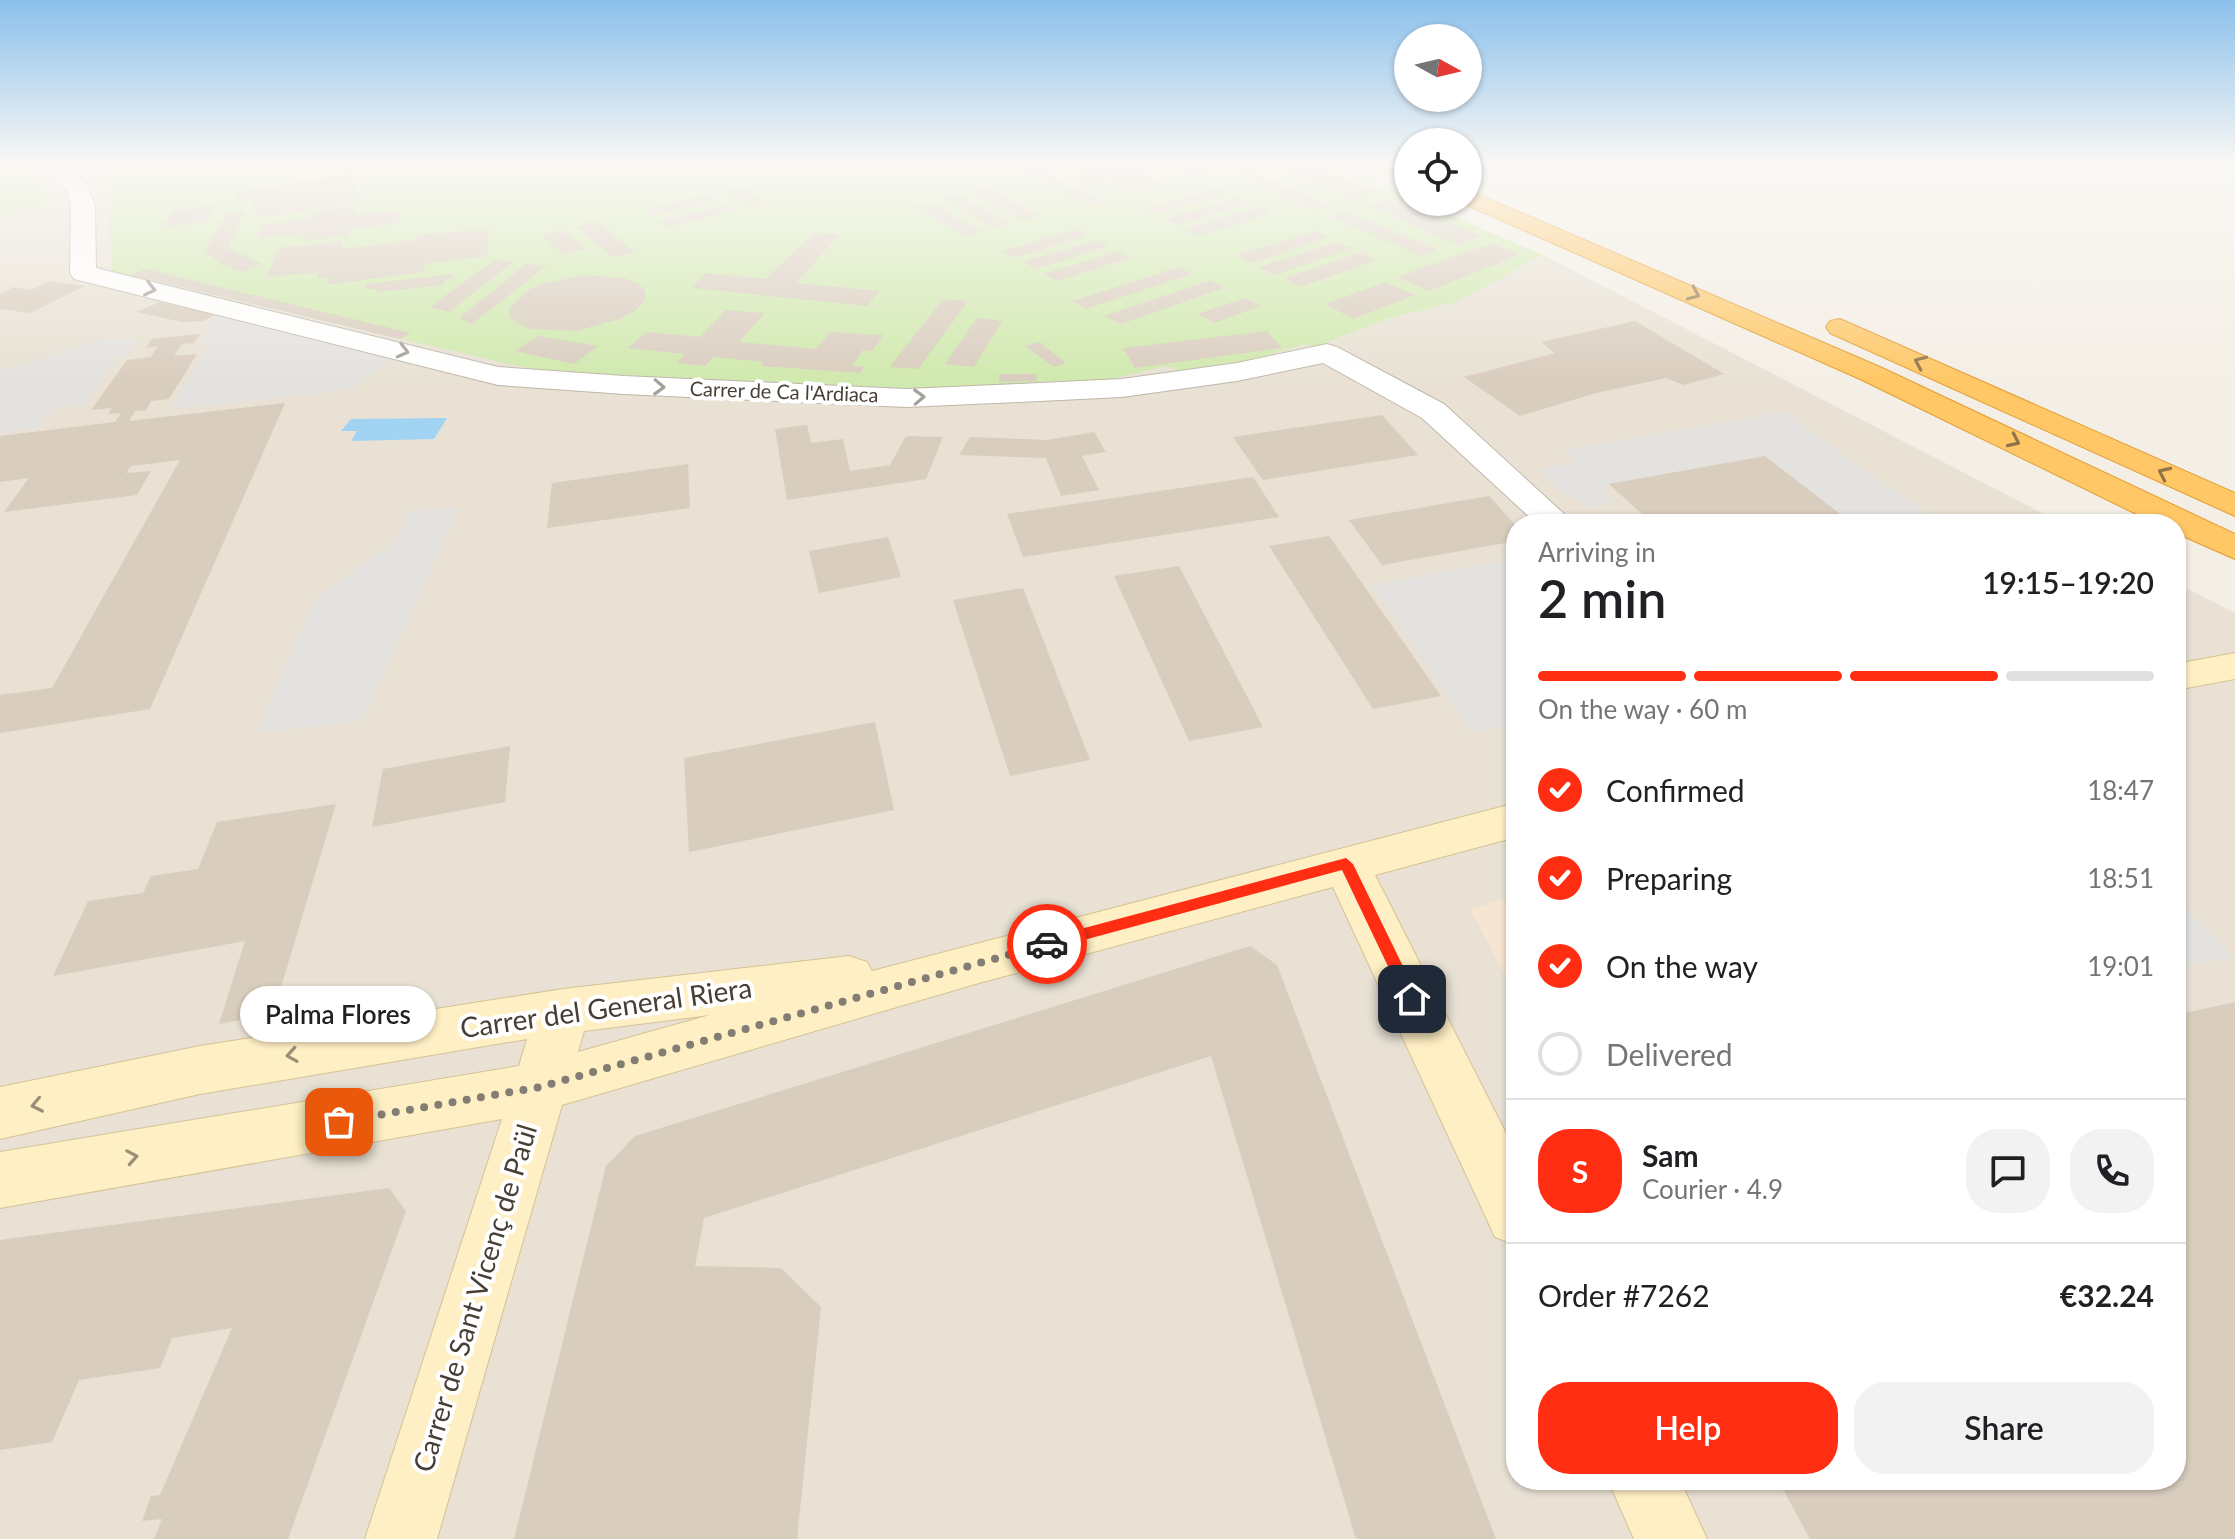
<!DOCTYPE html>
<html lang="en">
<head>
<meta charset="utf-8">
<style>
	body { margin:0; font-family:Lato,sans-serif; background:#f2f2f2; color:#202124; height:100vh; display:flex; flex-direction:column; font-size:30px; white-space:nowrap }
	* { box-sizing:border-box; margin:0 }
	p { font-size:26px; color:#757577 }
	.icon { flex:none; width:44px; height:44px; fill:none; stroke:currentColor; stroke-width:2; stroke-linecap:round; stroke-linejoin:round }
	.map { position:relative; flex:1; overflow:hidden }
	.details { position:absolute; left:1506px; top:514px; width:680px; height:976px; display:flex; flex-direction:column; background:#fff; border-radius:32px; box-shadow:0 2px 6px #0004 }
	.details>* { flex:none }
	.needle { width:52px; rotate:98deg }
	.tools { position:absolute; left:1394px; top:24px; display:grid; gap:16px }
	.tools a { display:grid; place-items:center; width:88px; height:88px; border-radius:50%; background:#fff; box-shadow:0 2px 6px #0004; font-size:40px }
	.pin { position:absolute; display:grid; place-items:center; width:68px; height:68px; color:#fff; margin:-34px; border-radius:16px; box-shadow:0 4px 12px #0006 }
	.courier { position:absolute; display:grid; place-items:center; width:80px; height:80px; margin:-40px; border:6px solid #ff2e12; border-radius:50%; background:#fff; color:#222; box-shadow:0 2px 10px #0007 }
	.bubble { position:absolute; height:56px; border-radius:28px; background:#fff; box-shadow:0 2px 6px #0004; font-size:26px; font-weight:600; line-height:56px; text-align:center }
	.head em { font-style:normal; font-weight:600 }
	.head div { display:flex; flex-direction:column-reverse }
	.head { display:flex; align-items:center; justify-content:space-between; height:136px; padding:0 32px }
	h1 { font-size:52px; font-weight:600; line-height:60px }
	.bar { display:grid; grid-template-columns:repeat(4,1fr); gap:12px 8px; align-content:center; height:96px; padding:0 32px }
	.bar i { height:10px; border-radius:6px; background:#e0e0e0 }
	.bar .active { background:#ff2e12 }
	.bar p { grid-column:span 4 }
	.line { display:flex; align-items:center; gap:20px; padding:0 32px; border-top:2px solid #e0e0e0 }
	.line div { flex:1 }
	.round { display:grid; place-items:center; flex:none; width:84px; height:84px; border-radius:32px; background:#f2f2f2 }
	ol { padding:0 32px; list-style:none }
	li { display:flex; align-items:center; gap:24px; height:88px }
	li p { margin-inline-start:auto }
	li .icon { padding:8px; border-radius:50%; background:#ff2e12; color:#fff; stroke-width:4 }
	li:last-child { color:#757577 }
	li i { width:44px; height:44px; border:4px solid #e0e0e0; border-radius:50% }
	.cta { display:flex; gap:16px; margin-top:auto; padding:16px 32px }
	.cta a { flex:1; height:92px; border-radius:32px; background:#ff2e12; color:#fff; font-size:32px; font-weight:600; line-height:92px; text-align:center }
	.cta a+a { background:#f2f2f2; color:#202124 }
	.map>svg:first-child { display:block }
	.residential { fill:#e8e1d4 }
	.commercial { fill:#f6e5d1 }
	.green { fill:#d0e9ae }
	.parking { fill:#e4e2de }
	.water { fill:#a1d3f2 }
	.building { fill:#d9cdbe }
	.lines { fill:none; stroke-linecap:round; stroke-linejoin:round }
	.street-casing { stroke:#bfb7a9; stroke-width:2 }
	.secondary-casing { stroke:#d5c295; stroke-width:2 }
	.highway-casing { stroke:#e19c32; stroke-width:2 }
	.street { fill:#fff; fill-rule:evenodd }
	.secondary { fill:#ffefc5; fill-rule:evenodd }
	.highway { fill:#ffc766; fill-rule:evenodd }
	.oneway { stroke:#a39f9a }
	.oneway2 { stroke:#917549 }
	.oneway3 { stroke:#9a8e76 }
	.route { fill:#ff2e12 }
	.done { stroke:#847d73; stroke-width:8; stroke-dasharray:0 14.4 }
	.labels { text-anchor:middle; stroke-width:8; stroke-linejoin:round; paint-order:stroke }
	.far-street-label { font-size:20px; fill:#473f35; stroke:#fff }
	.near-street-label { font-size:28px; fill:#473f35; stroke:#fff }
</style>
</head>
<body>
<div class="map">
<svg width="2235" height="1539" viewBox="0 0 2235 1539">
	<rect width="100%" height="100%" fill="#f4efe6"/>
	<!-- residential -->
	<path class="residential" d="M 0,166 L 1337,166 L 1408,197 L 1408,202 L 1419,202 L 1543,255 L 2063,524 L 1516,524 L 1516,1480 L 2176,1480 L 2176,583 L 2235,613 L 2235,1539 L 0,1539 Z"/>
	<!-- commercial -->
	<path class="commercial" d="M 1516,896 L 1516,996 L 1470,909 Z"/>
	<!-- green -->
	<g class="green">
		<path d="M 0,166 L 24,166 L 45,188 L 48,204 L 0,215 Z"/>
		<path d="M 94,166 L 1337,166 L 1408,197 L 1408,202 L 1419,202 L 1543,255 L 1456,302 L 1389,318 L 1314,347 L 1305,344 L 1229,367 L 1190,374 L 1165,366 L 1099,382 L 910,391 L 772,387 L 549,371 L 513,365 L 112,271 L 106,173 Z"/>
	</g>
	<!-- parking -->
	<g class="parking">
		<path d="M 215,315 L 306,337 L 392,359 L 352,389 L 169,410 L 210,346 L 199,345 Z"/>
		<path d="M 140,339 L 125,357 L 116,359 L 86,405 L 52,409 L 38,428 L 0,433 L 0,369 L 17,367 L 98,340 Z"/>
		<path d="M 1783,412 L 1941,524 L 1853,524 L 1765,456 L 1609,484 L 1605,490 L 1617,501 L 1590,507 L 1563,493 L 1538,468 L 1577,463 L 1565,449 Z"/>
		<path d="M 459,507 L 362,721 L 256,733 L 314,601 L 398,539 L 408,512 Z"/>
		<path d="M 1516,560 L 1516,725 L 1473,733 L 1370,585 Z"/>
		<path d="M 2176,899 L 2235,957 L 2176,967 Z"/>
	</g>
	<!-- water -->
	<path class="water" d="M 447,418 L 434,439 L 351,441 L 357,431 L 341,431 L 351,419 Z"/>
	<!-- building -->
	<g class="building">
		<path d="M 1082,166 L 1162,166 L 1141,173 L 1165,185 L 1137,193 L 1111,181 L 1087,188 L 1066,177 L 1091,171 Z"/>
		<path d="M 1171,166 L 1195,166 L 1208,172 L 1192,176 Z"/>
		<path d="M 1273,166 L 1312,166 L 1375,191 L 1351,199 Z"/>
		<path d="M 1040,168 L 1067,182 L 1052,186 L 1025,172 Z"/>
		<path d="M 1251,171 L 1329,205 L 1315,210 L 1235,175 Z"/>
		<path d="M 353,172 L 359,202 L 258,219 L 252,200 L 235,201 L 236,193 Z"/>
		<path d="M 1075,186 L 1107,202 L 1090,206 L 1059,190 Z"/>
		<path d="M 987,187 L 1039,216 L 1022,220 L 970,192 Z"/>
		<path d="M 745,188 L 767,203 L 750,208 L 727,192 Z"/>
		<path d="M 1217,188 L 1229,193 L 1156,215 L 1143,209 Z"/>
		<path d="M 709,194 L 717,200 L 654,216 L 646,209 Z"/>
		<path d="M 959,195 L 1011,224 L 994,228 L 943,199 Z"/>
		<path d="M 1237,197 L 1249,203 L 1177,225 L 1166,219 Z"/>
		<path d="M 1391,198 L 1481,236 L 1458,245 L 1367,205 Z"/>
		<path d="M 932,202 L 982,232 L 966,236 L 914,206 Z"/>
		<path d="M 726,205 L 735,211 L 668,227 L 660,221 Z"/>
		<path d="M 215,206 L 205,222 L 164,227 L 172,210 Z"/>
		<path d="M 356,206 L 354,215 L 401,210 L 398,223 L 350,229 L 347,236 L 302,241 L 307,233 L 257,239 L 264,224 L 312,219 L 314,211 Z"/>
		<path d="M 1259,207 L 1271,213 L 1198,236 L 1184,229 Z"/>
		<path d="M 245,211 L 228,248 L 263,264 L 241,272 L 221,264 L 205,251 L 227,213 Z"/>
		<path d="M 1346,212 L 1437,249 L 1421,256 L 1330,216 Z"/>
		<path d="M 597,221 L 635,252 L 614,258 L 576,227 Z"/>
		<path d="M 489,229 L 487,256 L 425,264 L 423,272 L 326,285 L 330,277 L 317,278 L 318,272 L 267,277 L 278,248 L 343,241 L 341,249 L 416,240 L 417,235 Z"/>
		<path d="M 1077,229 L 1089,235 L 1014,258 L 1001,251 Z"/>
		<path d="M 562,230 L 585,249 L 563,254 L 541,235 Z"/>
		<path d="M 1314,231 L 1328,237 L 1252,263 L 1237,255 Z"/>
		<path d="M 813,233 L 839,235 L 796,283 L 880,291 L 867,306 L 692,288 L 705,273 L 766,279 Z"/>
		<path d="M 1097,240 L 1110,245 L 1036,269 L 1023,262 Z"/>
		<path d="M 1337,242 L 1352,248 L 1275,275 L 1259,267 Z"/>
		<path d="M 1492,243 L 1519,255 L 1429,291 L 1397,277 Z"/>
		<path d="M 1119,251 L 1131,258 L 1057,281 L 1043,274 Z"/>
		<path d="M 1362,252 L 1377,260 L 1300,287 L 1285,278 Z"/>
		<path d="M 494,260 L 513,262 L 449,312 L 430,307 Z"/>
		<path d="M 526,264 L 546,266 L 472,324 L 459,318 Z"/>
		<path d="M 1179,267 L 1192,274 L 1086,309 L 1072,301 Z"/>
		<path d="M 145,269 L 411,333 L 400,339 L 131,275 Z"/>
		<path d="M 453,274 L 452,279 L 445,279 L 444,285 L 377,292 L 377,289 L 366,289 L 365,284 Z"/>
		<path d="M 586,275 L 624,278 L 638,283 L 645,291 L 645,300 L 636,310 L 620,319 L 575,331 L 532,329 L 518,324 L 510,317 L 509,308 L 528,290 L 545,283 Z"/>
		<path d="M 1211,280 L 1224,288 L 1121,324 L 1104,316 Z"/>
		<path d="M 49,281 L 85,286 L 30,313 L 0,309 L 0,294 L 14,287 L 31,290 Z"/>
		<path d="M 1385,282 L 1415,295 L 1353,319 L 1325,304 Z"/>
		<path d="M 1245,298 L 1261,306 L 1214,323 L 1197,314 Z"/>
		<path d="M 943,299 L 968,301 L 918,369 L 890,367 Z"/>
		<path d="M 160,302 L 215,315 L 204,321 L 182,322 L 136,312 Z"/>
		<path d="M 726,310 L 765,313 L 739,342 L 816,349 L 830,332 L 884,335 L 872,351 L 863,350 L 852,366 L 864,367 L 860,373 L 761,366 L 764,362 L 713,357 L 705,366 L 676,363 L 685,354 L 628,348 L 646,332 L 700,337 Z"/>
		<path d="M 977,318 L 1002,321 L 974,367 L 945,364 Z"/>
		<path d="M 1635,321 L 1724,374 L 1683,385 L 1666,378 L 1596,393 L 1520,416 L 1464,377 L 1555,353 L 1541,342 Z"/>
		<path d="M 1267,331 L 1282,348 L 1135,368 L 1123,348 Z"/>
		<path d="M 200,334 L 194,343 L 182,344 L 174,356 L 197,354 L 169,399 L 151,401 L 146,410 L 135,411 L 129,421 L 285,403 L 150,709 L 0,733 L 0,695 L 52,688 L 180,460 L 131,466 L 126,473 L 151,471 L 137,495 L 4,512 L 29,478 L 0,482 L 0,436 L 115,422 L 121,413 L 108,414 L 112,408 L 91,410 L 127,360 L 151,357 L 158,346 L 146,348 L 152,339 Z"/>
		<path d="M 538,336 L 598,346 L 574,364 L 515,351 Z"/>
		<path d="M 1039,342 L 1066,363 L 1054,367 L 1025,346 Z"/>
		<path d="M 999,374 L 1036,374 L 1037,381 L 999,382 Z"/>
		<path d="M 1382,415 L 1418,455 L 1263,480 L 1233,437 Z"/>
		<path d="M 807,425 L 811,443 L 843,439 L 850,471 L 890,465 L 906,436 L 943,437 L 926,479 L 787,500 L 775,429 Z"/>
		<path d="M 1094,432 L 1106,452 L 1082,456 L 1099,490 L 1061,496 L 1046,458 L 959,455 L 970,437 L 1047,440 Z"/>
		<path d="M 1765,456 L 1853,524 L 1653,524 L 1609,484 Z"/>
		<path d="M 688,464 L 690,508 L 547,528 L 552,483 Z"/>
		<path d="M 1253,477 L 1279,517 L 1023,557 L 1007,514 Z"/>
		<path d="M 1489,496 L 1516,526 L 1516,541 L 1382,565 L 1349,520 Z"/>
		<path d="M 1329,536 L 1441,696 L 1373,709 L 1269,546 Z"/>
		<path d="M 888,537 L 901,577 L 819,593 L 809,551 Z"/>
		<path d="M 1179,566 L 1263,727 L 1189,741 L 1114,576 Z"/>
		<path d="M 1023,588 L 1090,760 L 1010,776 L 953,600 Z"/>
		<path d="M 875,722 L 894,810 L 689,852 L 684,758 Z"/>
		<path d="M 510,746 L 505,802 L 372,827 L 383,769 Z"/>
		<path d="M 336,804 L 273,1014 L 219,1024 L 245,941 L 53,976 L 88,901 L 143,893 L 151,876 L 198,869 L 217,822 Z"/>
		<path d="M 1250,946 L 1277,965 L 1496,1539 L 1356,1539 L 1211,1056 L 704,1218 L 695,1266 L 781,1268 L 821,1307 L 797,1539 L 514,1539 L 606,1166 L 635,1136 Z"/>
		<path d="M 2235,1002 L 2235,1539 L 1810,1539 L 1778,1480 L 2176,1480 L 2176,1015 Z"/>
		<path d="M 389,1188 L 406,1211 L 288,1539 L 154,1539 L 162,1519 L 142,1521 L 151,1496 L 160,1495 L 232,1328 L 172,1338 L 160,1368 L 79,1380 L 52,1442 L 0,1450 L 0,1240 Z"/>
	</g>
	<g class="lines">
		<!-- street casing -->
		<g class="street-casing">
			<path id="street" d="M 39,166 L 64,166 L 86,183 L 95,205 L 96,268 L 498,367 L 624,376 L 906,389 L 1019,384 L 1122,379 L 1237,363 L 1327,344 L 1337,347 L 1444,404 L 1575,524 L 1537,524 L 1422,418 L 1323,363 L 1237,381 L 1122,397 L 1019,402 L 906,407 L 624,394 L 498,385 L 74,279 L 70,273 L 71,205 L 67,191 Z"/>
		</g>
		<!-- secondary casing -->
		<g class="secondary-casing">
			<g id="secondary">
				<path d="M 2235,653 L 2235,679 L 2176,690 L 2176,664 Z"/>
				<path d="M 1516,803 L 1516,837 L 1375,875 L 1516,1153 L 1516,1245 L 1495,1237 L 1333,887 L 979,983 L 562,1105 L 437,1539 L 365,1539 L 502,1119 L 0,1208 L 0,1152 L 519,1066 L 527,1039 L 200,1094 L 0,1139 L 0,1087 L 200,1046 L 563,989 L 849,956 L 867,962 L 872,971 ZM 710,1015 L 578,1052 L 584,1031 Z"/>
				<path d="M 1608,1480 L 1680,1480 L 1707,1539 L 1634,1539 Z"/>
			</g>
		</g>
		<!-- highway casing -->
		<g class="highway-casing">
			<g id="highway">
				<path d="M 1379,166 L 1408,166 L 1408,180 L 1382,171 Z"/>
				<path d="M 1468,190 L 1880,367 L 2235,534 L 2235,559 L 2176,533 L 2176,524 L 2157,524 L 1860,379 L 1460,202 L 1468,202 Z"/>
				<path d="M 1840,319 L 2235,493 L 2235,516 L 1830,333 L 1826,327 L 1830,321 Z"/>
			</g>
		</g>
		<!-- street -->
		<use href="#street" class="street"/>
		<!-- secondary -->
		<use href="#secondary" class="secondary"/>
		<!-- highway -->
		<use href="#highway" class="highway"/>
	</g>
	<!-- one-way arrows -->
	<defs><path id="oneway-chevron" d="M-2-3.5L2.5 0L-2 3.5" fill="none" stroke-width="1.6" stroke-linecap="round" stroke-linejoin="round" transform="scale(2)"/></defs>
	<g class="oneway">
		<use href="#oneway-chevron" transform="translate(150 289) rotate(13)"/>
		<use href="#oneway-chevron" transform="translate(403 351) rotate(14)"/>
		<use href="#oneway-chevron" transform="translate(659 387) rotate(2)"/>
		<use href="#oneway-chevron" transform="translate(919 397) rotate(-2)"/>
	</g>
	<g class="oneway2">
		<use href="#oneway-chevron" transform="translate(1694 294) rotate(24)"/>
		<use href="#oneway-chevron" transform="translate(1920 362) rotate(-156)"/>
		<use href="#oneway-chevron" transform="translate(2014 441) rotate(25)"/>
		<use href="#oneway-chevron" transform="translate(2164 473) rotate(-155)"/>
	</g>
	<g class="oneway3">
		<use href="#oneway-chevron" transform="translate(292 1055) rotate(171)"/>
		<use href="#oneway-chevron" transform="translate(37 1105) rotate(168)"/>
		<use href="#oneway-chevron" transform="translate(132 1157) rotate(-10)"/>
	</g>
	<!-- sky -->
	<linearGradient id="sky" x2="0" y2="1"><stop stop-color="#8bc0ec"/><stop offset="0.43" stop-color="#faf8f4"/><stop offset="1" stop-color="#faf8f4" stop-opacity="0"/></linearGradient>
	<rect width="2235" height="382" fill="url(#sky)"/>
	<!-- route -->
	<path class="route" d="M 1346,858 L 1353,864 L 1419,999 L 1417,1004 L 1406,1004 L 1342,870 L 1047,950 L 1039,944 L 1047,938 Z"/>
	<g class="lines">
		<!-- done -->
		<path class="done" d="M 339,1122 L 540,1087 L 1047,944"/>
	</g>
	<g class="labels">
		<!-- far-street labels -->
		<g class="far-street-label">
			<text transform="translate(784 392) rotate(2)" y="7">Carrer de Ca l'Ardiaca</text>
		</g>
		<!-- near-street labels -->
		<g class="near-street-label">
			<text transform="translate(606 1008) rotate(-8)" y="10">Carrer del General Riera</text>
			<text transform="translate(475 1298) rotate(-73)" y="10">Carrer de Sant Vicenç de Paül</text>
		</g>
	</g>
</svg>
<div class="tools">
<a><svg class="needle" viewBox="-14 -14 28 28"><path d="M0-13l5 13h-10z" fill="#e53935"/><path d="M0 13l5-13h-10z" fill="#757577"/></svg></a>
<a><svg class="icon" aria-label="locate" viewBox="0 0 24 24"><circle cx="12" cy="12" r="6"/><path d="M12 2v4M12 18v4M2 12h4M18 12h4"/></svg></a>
</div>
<div class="pin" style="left:339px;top:1122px;background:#ea580c"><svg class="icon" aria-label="bag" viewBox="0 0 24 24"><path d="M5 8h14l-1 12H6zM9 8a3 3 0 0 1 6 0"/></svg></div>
<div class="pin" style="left:1412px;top:999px;background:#1f2937"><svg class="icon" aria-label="home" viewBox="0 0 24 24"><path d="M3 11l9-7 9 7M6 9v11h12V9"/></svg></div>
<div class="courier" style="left:1047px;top:944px"><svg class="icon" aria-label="car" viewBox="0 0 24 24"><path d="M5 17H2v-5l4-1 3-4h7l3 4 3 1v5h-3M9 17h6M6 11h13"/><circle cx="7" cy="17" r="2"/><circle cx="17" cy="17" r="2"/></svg></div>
<div class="bubble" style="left:240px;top:986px;width:196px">Palma Flores</div>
<section class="details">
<div class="head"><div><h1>2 min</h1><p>Arriving in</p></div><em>19:15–19:20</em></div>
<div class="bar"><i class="active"></i><i class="active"></i><i class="active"></i><i></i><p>On the way · 60 m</p></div>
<ol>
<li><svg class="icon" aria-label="check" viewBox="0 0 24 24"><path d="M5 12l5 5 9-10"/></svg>Confirmed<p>18:47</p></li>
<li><svg class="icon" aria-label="check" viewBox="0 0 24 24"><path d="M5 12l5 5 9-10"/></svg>Preparing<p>18:51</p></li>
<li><svg class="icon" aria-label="check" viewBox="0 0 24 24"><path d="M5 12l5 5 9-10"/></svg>On the way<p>19:01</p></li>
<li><i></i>Delivered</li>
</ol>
<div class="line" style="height:144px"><b class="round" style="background:#ff2e12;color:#fff">S</b><div><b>Sam</b><p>Courier · 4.9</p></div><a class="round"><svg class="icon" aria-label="chat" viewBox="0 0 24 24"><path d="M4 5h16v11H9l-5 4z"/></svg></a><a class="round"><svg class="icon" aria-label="phone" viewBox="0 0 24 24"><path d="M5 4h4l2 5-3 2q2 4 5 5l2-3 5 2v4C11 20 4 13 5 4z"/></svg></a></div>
<div class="line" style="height:104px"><div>Order #7262</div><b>€32.24</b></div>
<div class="cta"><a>Help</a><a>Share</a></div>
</section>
</div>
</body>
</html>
